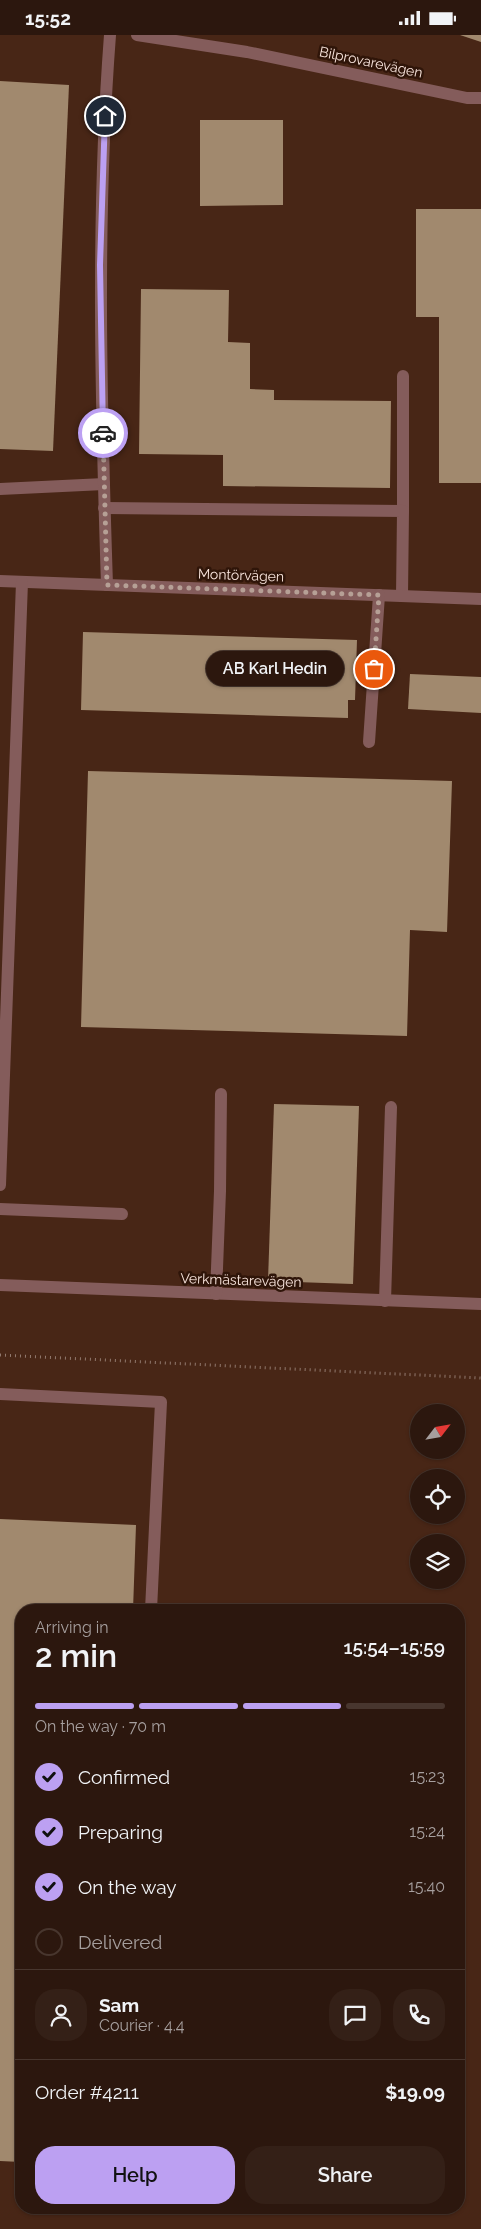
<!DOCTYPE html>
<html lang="en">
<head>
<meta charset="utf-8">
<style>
	body { margin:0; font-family:Raleway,sans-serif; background:#342017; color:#f1f3f6; height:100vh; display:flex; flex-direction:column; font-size:19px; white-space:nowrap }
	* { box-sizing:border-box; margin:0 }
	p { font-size:16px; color:#a69f9e }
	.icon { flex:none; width:28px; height:28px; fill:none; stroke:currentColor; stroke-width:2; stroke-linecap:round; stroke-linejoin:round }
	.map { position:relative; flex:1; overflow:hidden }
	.details { position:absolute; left:15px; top:1569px; width:450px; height:610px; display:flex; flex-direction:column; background:#2c170e; border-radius:20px; box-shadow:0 1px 4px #0004,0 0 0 1px #48362e }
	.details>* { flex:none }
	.needle { width:32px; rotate:59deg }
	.controls { position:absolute; left:410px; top:1369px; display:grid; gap:10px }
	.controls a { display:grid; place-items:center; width:55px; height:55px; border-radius:50%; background:#2c170e; box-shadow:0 1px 4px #0004,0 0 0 1px #48362e; font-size:25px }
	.pin { position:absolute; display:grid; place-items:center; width:42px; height:42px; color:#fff; margin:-21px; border:2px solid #fff; border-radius:50%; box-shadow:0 1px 5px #0007 }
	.courier { position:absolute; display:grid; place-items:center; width:50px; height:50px; margin:-25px; border:4px solid #bca0f2; border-radius:50%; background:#fff; color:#222; box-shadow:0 1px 6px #0007 }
	.bubble { position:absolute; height:35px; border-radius:18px; background:#2c170e; box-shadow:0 1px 4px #0004,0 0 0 1px #48362e; font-size:16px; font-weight:600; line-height:35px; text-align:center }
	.head em { font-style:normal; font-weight:600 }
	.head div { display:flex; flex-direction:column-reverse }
	.head { display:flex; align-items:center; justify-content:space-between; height:85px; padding:0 20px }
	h1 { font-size:32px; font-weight:600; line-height:38px }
	.bar { display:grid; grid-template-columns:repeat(4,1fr); gap:8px 5px; align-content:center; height:60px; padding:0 20px }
	.bar i { height:6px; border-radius:4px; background:#48362e }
	.bar .on { background:#bca0f2 }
	.bar p { grid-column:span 4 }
	.line { display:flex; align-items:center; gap:12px; padding:0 20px; border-top:1px solid #48362e }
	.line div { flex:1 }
	.round { display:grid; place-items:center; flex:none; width:52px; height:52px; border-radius:20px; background:#342017 }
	ol { padding:0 20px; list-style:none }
	li { display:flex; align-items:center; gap:15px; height:55px }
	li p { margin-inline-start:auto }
	li .icon { padding:5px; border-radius:50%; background:#bca0f2; color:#111; stroke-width:4 }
	li:last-child { color:#a69f9e }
	li i { width:28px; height:28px; border:2px solid #48362e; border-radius:50% }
	.cta { display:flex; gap:10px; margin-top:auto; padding:10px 20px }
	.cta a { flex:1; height:58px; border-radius:20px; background:#bca0f2; color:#111; font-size:20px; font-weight:600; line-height:58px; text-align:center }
	.cta a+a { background:#342017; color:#f1f3f6 }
	.status { display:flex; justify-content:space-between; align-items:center; height:35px; padding:0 25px; background:#2c170e; direction:ltr }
	.status svg { height:14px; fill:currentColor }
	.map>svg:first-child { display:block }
	.built { fill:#482616; fill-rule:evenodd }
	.building { fill:#a1896e }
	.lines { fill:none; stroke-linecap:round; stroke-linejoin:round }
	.path { stroke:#927a6f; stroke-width:3; stroke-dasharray:1 4; stroke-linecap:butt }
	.minor { stroke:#845c5b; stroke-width:12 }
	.done { stroke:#b6a096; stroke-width:5; stroke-dasharray:0 9 }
	.route { stroke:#bca0f2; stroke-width:6 }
	.labels { text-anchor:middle; stroke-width:5; stroke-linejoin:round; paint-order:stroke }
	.street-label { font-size:14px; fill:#f9e5dd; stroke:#2f1509 }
</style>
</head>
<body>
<div class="status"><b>15:52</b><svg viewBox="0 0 49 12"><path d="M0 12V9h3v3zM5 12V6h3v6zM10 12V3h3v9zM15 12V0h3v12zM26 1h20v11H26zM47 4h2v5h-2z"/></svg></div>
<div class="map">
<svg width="481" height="2194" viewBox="0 0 481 2194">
	<rect width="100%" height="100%" fill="#3a1f12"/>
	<!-- built -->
	<path class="built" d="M 0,0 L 481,0 L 481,2194 L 0,2194 ZM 419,1378 L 456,1378 L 456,1415 L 419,1415 ZM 419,1442 L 456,1442 L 456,1480 L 419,1480 ZM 419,1508 L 456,1508 L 456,1545 L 419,1545 ZM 21,1575 L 459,1575 L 459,2172 L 21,2172 Z"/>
	<!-- building -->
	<g class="building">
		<path d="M 460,0 L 481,0 L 481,7 Z"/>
		<path d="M 0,46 L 69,50 L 53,416 L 0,414 Z"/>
		<path d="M 200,85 L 283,85 L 283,170 L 200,171 Z"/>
		<path d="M 416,174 L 481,174 L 481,448 L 439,448 L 439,282 L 416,282 Z"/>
		<path d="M 141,254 L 229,255 L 228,307 L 250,308 L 250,354 L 274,355 L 274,365 L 391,366 L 390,453 L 223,451 L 223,420 L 139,419 Z"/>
		<path d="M 83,597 L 357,605 L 355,665 L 348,665 L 348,683 L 81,675 Z"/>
		<path d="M 410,639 L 481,642 L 481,678 L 408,674 Z"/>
		<path d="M 88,736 L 452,746 L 447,897 L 410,895 L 407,1001 L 81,992 Z"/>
		<path d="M 274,1069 L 359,1071 L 353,1249 L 268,1246 Z"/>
		<path d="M 0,1484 L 136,1490 L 133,1575 L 21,1575 L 21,2127 L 0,2126 Z"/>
	</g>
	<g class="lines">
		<!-- path -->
		<path class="path" d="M 0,1320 L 481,1343"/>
		<!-- minor -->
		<g class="minor">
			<path d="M 137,0 L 247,17 L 467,63 L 481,63"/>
			<path d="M 403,341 L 403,476"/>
			<path d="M 0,454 L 104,449"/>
			<path d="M 104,473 L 403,476 L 402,561"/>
			<path d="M 0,546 L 481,564"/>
			<path d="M 107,550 C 101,367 96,183 110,0"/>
			<path d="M 369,707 L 379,560"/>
			<path d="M 0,1150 L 22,547"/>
			<path d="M 0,1174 L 122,1179"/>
			<path d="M 0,1250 L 481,1269"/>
			<path d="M 216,1259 L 220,1156 L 221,1059"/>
			<path d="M 385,1266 L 391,1072"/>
			<path d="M 0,1359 L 161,1367 L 151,1575"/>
		</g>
	</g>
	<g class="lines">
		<!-- done -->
		<path class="done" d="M 103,398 L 107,550 L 379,560 L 374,634"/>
		<!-- route -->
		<path class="route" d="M 103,398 L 100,230 L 105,81"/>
	</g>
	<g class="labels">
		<!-- street labels -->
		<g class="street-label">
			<text transform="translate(371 27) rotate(12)" y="5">Bilprovarevägen</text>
			<text transform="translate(241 540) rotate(2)" y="5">Montörvägen</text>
			<text transform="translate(241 1245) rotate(2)" y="5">Verkmästarevägen</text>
		</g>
	</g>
</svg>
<div class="controls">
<a><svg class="needle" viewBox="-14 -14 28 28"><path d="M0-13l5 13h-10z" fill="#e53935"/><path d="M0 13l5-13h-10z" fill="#a69f9e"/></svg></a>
<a><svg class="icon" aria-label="locate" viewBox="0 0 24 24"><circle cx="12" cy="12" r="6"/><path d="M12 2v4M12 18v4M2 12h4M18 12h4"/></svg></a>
<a><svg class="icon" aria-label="layers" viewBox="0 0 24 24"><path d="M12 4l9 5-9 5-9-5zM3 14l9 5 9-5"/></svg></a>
</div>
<div class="pin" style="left:374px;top:634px;background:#ea580c"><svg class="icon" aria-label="bag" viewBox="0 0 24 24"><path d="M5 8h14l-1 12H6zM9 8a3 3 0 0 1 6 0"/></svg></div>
<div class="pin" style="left:105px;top:81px;background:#1f2937"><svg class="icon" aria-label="home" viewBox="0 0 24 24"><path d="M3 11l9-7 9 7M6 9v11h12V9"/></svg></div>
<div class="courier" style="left:103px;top:398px"><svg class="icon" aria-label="car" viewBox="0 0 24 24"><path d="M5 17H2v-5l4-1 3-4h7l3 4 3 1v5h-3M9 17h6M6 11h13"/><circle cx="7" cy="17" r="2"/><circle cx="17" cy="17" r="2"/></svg></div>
<div class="bubble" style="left:206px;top:616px;width:138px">AB Karl Hedin</div>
<section class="details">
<div class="head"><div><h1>2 min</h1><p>Arriving in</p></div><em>15:54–15:59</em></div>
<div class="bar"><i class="on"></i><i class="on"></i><i class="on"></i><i></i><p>On the way · 70 m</p></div>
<ol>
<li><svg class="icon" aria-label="check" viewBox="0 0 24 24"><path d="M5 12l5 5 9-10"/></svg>Confirmed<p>15:23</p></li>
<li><svg class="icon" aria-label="check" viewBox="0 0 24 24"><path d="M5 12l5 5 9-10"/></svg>Preparing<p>15:24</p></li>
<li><svg class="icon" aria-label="check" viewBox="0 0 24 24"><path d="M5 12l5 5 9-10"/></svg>On the way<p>15:40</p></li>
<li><i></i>Delivered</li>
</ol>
<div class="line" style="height:90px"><a class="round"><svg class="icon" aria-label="person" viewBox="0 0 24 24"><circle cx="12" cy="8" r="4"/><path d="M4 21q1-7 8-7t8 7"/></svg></a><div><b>Sam</b><p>Courier · 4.4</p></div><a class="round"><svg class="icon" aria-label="chat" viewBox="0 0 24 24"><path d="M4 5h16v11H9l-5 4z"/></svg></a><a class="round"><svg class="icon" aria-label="phone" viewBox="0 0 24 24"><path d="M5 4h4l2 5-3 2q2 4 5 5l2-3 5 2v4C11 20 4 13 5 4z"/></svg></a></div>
<div class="line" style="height:65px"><div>Order #4211</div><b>$19.09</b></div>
<div class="cta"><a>Help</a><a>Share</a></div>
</section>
</div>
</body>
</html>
